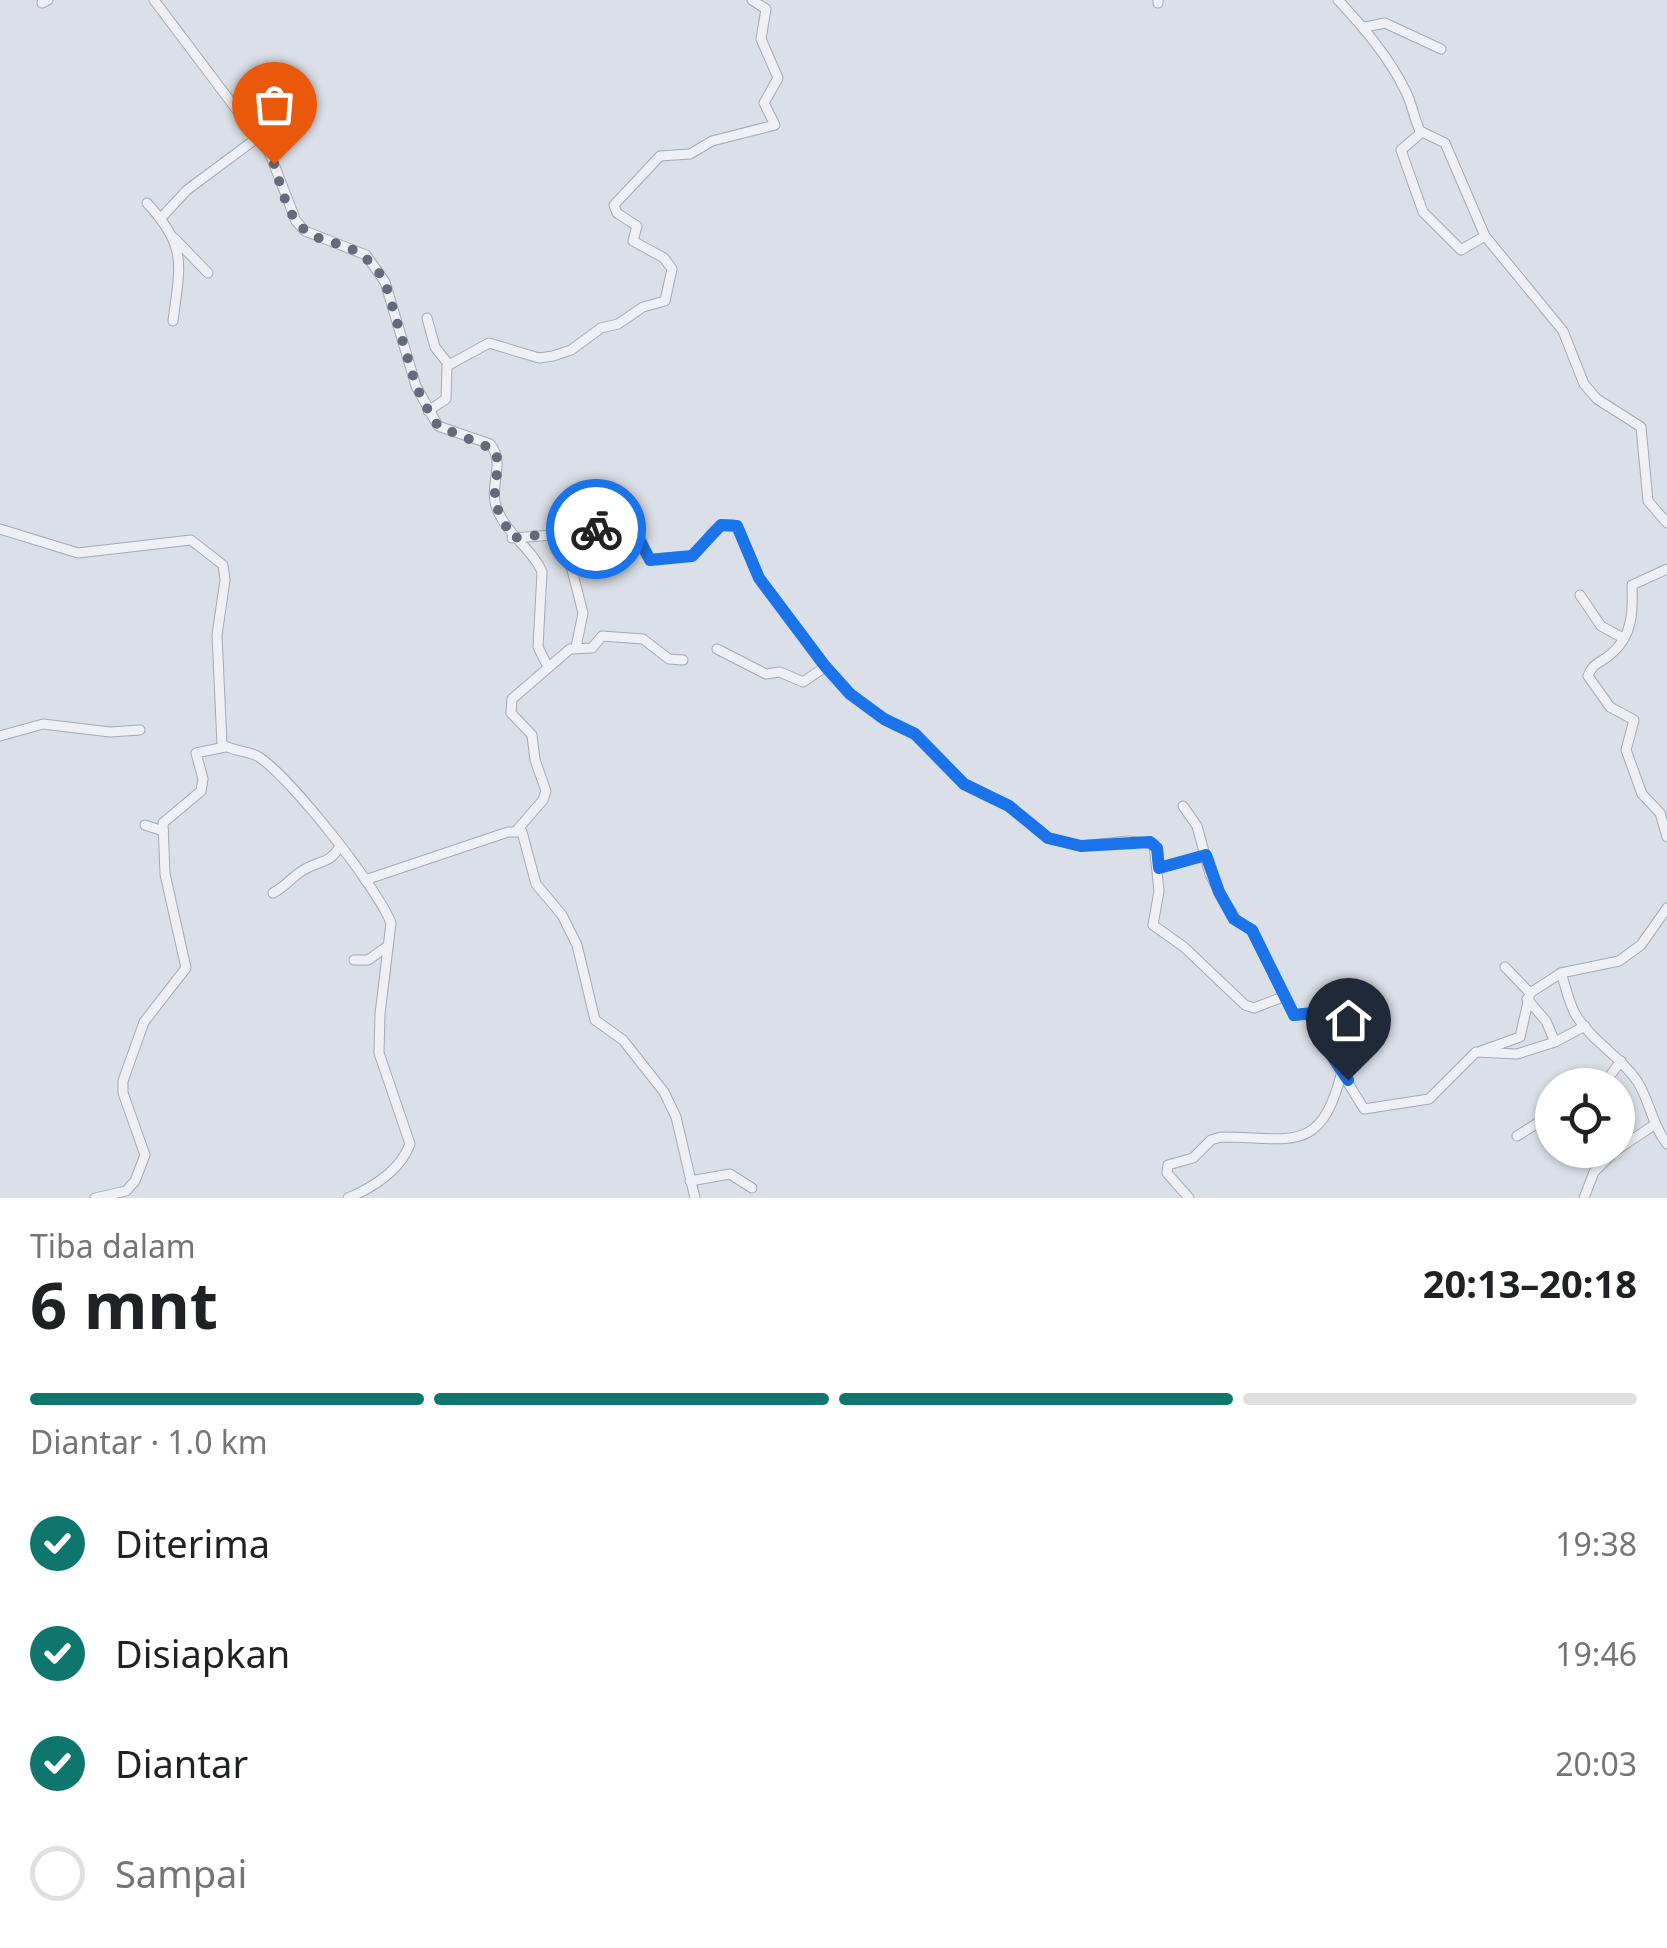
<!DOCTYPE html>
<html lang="id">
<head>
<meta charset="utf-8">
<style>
	body { margin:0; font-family:"Noto Sans",sans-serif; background:#f6f6f6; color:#202124; height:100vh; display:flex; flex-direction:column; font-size:38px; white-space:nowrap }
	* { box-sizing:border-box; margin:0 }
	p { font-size:32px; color:#757577 }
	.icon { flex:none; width:55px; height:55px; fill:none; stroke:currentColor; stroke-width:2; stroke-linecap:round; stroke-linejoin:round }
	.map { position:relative; height:1198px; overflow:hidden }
	.drawer { display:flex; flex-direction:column; background:#fff; flex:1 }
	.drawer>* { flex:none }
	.buttons { position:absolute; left:1535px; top:1068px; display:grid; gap:20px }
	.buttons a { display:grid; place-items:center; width:100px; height:100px; border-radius:50%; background:#fff; box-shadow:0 2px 8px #0004; font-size:50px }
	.pin { position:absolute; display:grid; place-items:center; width:85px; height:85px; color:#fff; margin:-102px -42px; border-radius:50% 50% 50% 0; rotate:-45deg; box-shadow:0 0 10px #0007 }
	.pin .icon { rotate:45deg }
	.courier { position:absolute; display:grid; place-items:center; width:100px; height:100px; margin:-50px; border:8px solid #1a73e8; border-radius:50%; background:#fff; color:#222; box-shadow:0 2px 12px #0007 }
	.head em { font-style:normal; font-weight:700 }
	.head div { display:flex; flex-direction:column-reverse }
	.head { display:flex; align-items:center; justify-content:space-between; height:170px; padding:0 30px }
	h1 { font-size:65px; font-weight:700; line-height:75px }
	.bar { display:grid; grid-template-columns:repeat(4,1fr); gap:15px 10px; align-content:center; height:120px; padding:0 30px }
	.bar i { height:12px; border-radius:8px; background:#e0e0e0 }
	.bar .on { background:#0f766e }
	.bar p { grid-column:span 4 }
	ol { padding:0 30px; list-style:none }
	li { display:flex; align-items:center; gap:30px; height:110px }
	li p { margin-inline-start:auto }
	li .icon { padding:10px; border-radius:50%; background:#0f766e; color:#fff; stroke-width:4 }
	li:last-child { color:#757577 }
	li i { width:55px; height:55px; border:5px solid #e0e0e0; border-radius:50% }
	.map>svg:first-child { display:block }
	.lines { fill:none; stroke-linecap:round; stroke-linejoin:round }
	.minor-casing { stroke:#a4a9b4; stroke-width:11 }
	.minor { stroke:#eef0f5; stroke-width:9 }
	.done { stroke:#646a79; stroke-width:10; stroke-dasharray:0 18 }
	.route { stroke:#1a73e8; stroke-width:12 }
</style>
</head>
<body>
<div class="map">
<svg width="1667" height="1198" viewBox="0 0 1667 1198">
	<rect width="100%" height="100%" fill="#dbdfe7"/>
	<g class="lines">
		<!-- minor casing -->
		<g class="minor-casing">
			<g id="minor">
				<path d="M 154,0 L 270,154 L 296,221 L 305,231 L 366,255 L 385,282 L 416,386 L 438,426 L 490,444 C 506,463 489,485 496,506 C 505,534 533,549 542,572 L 538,647 L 548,667"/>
				<path d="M 1158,0 L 1158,3"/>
				<path d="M 1338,0 C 1364,28 1389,57 1406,92 C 1412,104 1414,118 1420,131 L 1445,143 L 1485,236 L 1563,331 L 1584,384 L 1597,399 L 1641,427 L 1648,501 L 1667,523"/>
				<path d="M 42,3 L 48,0"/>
				<path d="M 1365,27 L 1385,23 L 1441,49"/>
				<path d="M 1422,132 L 1401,150 L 1423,212 L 1461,250 L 1485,236"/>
				<path d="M 147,203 C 188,247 180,265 173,321"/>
				<path d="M 161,218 L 187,190 L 257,138"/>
				<path d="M 174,238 L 208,273"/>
				<path d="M 427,318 L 435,347 L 449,365"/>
				<path d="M 428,411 L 446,399 L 447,366 L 489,343 L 539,358 L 553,356 L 571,350 L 601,328 L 618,324 L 643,307 L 665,301 L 672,269 L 664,258 L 633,241 L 637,226 L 617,213 L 614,205 L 660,156 L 690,154 L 712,141 L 775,125 L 764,103 L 778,78 L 761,39 L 766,9 L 752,0"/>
				<path d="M 0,529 L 78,553 L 191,540 L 223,565 L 225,580 L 217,635 L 222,744 C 233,752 248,750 259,757 C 291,778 377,887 391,923 L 380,1014 L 379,1053 L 410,1144 C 400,1171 374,1187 348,1198"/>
				<path d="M 512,538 L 595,532"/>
				<path d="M 1667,569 L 1632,585 C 1633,611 1633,636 1611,654 C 1601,663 1592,663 1588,676 L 1610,707 L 1634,720 L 1626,750 L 1642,794 L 1660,813 L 1667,837"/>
				<path d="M 1580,595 L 1601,626 L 1623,638"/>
				<path d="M 576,647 L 583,613 L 571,566 L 574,558 L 593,537 L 603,514 C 631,503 639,540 650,559 L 693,556 C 708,543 713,519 737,526 L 759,578 L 825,667 L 851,694 L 885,719 L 915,734 L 964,784 L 1009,806 L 1048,838 L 1081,846 L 1129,841 L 1154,844 L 1159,891 L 1153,925 L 1184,947 L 1245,1005 L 1254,1008 L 1285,996 L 1294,1015 L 1313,1013 L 1328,1050 L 1364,1109 L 1429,1099 L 1476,1052 L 1517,1054 L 1555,1042"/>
				<path d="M 717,649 L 766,674 L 780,672 L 803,682 L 825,667"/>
				<path d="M 0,736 L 43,724 L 110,732 L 140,730"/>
				<path d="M 1183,806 L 1197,826 L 1210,874 L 1219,892 L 1237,921 L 1251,930 L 1285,996"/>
				<path d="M 145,825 L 163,831"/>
				<path d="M 517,830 L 543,800 L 546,791 L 535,760 L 532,735 L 511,713 L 512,699 L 570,649 L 592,648 L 602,636 L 643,639 L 669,659 L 683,660"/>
				<path d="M 1159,868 L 1205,855"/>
				<path d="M 365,880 L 508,832 L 522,832 L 536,884 L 562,915 L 577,945 L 595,1020 L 623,1040 L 664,1092 L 676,1117 L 695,1198"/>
				<path d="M 273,893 C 287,886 294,874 307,868 C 323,860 330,863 340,846"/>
				<path d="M 354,960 L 368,960 L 388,946"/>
				<path d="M 1505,967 L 1530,993"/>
				<path d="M 1561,973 L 1619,961 L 1641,945 L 1667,908"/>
				<path d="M 1527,999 L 1546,1021 L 1555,1042 L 1585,1026"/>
				<path d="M 1481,1051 L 1520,1037 L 1530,993 L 1561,973 C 1566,987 1569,1005 1577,1017 C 1593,1042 1620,1056 1637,1081 C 1650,1101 1652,1125 1667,1144"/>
				<path d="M 1603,1085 L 1621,1061"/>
				<path d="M 1517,1136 L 1552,1114"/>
				<path d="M 1618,1149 L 1654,1125"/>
				<path d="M 690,1181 L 730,1174 L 752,1188"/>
				<path d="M 95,1198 L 126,1191 L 135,1181 L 145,1155 L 123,1093 L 123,1081 L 144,1022 L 186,968 L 165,874 L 163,823 L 201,791 L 203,779 L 196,753 L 225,747"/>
				<path d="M 1189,1198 L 1167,1173 L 1168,1165 L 1193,1158 L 1211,1140 L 1221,1137 C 1291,1137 1321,1156 1342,1071"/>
				<path d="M 1584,1198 L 1594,1172 L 1616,1150"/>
			</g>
		</g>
		<!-- minor -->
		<use href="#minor" class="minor"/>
	</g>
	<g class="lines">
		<!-- done -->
		<path class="done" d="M 274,164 C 280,182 285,207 297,222 C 321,253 354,230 385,282 L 416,386 L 428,410 L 438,426 L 495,450 L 498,462 L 494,502 L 512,538 L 596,529"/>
		<!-- route -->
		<path class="route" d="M 596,529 L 599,518 L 614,510 L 626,515 L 650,560 L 692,556 L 721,525 L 737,526 L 759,578 L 825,666 L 850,694 L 884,719 L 915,734 L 964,784 L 1009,806 L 1048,838 L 1081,846 L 1150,842 L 1157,848 L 1159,868 L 1206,855 L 1219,892 L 1234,919 L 1252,930 L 1294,1015 L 1313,1013 L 1328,1050 L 1348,1080"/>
	</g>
</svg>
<div class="buttons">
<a><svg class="icon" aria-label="locate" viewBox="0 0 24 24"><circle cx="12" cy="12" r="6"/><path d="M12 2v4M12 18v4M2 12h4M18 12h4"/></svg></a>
</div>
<div class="pin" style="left:274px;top:164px;background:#ea580c"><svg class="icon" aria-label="bag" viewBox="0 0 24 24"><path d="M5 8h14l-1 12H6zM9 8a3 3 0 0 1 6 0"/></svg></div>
<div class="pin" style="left:1348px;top:1080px;background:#1f2937"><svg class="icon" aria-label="home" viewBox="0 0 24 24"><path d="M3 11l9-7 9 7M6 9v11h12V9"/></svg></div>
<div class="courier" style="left:596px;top:529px"><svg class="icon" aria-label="bike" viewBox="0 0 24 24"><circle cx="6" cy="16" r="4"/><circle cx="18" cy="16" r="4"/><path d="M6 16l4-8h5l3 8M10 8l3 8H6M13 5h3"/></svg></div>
</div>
<section class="drawer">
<div class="head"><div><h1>6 mnt</h1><p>Tiba dalam</p></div><em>20:13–20:18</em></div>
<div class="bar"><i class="on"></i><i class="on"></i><i class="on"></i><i></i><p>Diantar · 1.0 km</p></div>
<ol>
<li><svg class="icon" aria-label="check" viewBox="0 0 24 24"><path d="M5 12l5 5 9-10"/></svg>Diterima<p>19:38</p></li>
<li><svg class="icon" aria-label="check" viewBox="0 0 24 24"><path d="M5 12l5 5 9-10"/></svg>Disiapkan<p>19:46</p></li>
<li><svg class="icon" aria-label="check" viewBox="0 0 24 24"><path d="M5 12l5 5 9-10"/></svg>Diantar<p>20:03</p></li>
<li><i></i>Sampai</li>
</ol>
</section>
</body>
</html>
